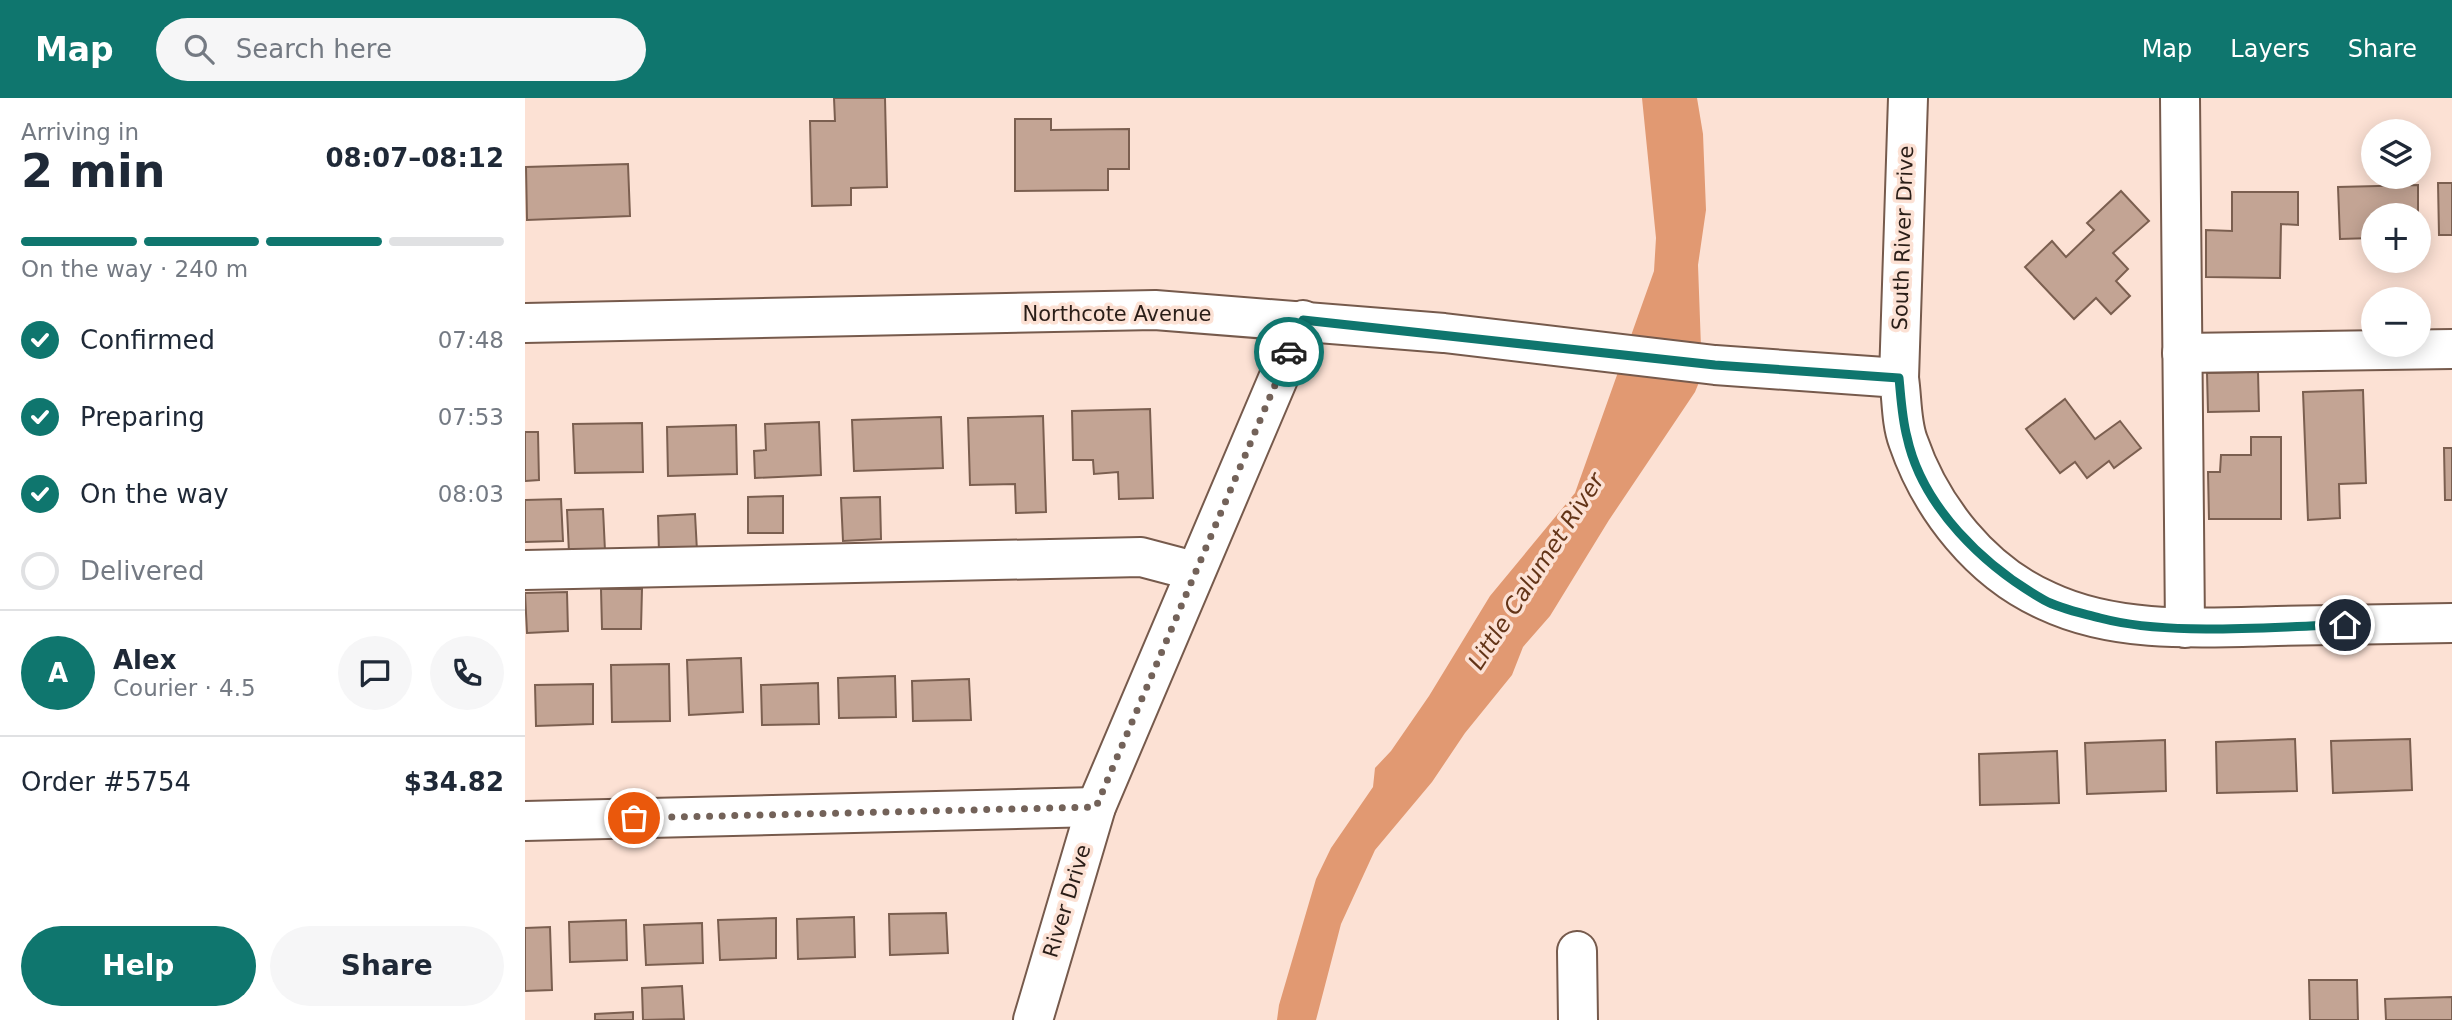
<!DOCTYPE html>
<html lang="en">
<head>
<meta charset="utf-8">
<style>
	body { margin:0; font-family:"DejaVu Sans",sans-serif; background:#f6f6f7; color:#1f2937; height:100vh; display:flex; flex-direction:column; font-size:26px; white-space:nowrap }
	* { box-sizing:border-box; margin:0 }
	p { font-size:23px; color:#747a83 }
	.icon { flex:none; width:38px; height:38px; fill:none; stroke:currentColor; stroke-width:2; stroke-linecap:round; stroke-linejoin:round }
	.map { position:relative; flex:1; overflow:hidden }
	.details { display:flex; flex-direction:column; background:#fff; width:525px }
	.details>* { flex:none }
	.buttons { position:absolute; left:1836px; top:21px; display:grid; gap:14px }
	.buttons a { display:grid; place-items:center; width:70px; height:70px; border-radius:50%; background:#fff; box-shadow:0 4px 18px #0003; font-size:35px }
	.pin { position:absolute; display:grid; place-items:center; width:60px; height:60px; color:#fff; margin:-30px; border:4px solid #fff; border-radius:50%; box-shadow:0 2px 7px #0007 }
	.courier { position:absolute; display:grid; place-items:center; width:70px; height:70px; margin:-35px; border:5px solid #0f766e; border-radius:50%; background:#fff; color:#222; box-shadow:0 2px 9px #0007 }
	.summary em { font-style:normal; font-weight:600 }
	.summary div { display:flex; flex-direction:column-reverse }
	.summary { display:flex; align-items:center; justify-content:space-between; height:119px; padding:0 21px }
	h1 { font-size:46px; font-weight:600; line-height:52px }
	.bar { display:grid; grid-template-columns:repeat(4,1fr); gap:10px 7px; align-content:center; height:84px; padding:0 21px }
	.bar i { height:9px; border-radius:5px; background:#e0e1e3 }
	.bar .on { background:#0f766e }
	.bar p { grid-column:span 4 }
	.line { display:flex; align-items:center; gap:18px; padding:0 21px; border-top:2px solid #e0e1e3 }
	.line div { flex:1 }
	.round { display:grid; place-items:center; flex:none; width:74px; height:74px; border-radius:37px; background:#f6f6f7 }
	ol { padding:0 21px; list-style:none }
	li { display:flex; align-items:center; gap:21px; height:77px }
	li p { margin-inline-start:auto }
	li .icon { padding:7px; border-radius:50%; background:#0f766e; color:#fff; stroke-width:4 }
	li:last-child { color:#747a83 }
	li i { width:38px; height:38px; border:4px solid #e0e1e3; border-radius:50% }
	.action { display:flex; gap:14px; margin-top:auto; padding:14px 21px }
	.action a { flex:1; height:80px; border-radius:42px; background:#0f766e; color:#fff; font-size:28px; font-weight:600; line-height:80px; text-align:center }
	.action a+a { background:#f6f6f7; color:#1f2937 }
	header { display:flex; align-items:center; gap:42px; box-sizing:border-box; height:98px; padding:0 35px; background:#0f766e; color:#fff }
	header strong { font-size:33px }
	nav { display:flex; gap:38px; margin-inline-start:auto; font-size:24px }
	.search { width:490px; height:63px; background:#f6f6f7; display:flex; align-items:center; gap:18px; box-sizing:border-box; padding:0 24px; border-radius:38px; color:#747a83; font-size:26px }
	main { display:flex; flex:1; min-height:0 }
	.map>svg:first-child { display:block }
	.water { fill:#e19972 }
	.building { fill:#c3a494; stroke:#7b5f50; stroke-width:2 }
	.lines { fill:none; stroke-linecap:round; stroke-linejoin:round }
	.minor-casing { stroke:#765a4c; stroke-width:42 }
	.minor { stroke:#fff; stroke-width:38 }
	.done { stroke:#736259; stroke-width:7; stroke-dasharray:0 12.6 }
	.route { stroke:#0f766e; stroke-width:9 }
	.labels { text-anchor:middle; stroke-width:7; stroke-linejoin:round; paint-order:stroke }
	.street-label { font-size:21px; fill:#291d17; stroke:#fce1d4 }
	.water-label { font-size:23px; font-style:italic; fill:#633417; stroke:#fce1d4 }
</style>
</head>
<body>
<header>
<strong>Map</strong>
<div class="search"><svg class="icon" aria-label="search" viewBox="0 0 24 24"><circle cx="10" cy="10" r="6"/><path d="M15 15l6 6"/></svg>Search here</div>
<nav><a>Map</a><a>Layers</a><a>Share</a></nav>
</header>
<main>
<section class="details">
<div class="summary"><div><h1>2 min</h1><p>Arriving in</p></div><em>08:07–08:12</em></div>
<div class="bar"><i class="on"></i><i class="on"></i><i class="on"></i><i></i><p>On the way · 240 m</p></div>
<ol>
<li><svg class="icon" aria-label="check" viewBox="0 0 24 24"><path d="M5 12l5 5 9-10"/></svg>Confirmed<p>07:48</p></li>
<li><svg class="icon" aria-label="check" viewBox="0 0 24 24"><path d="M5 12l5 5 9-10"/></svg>Preparing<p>07:53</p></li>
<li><svg class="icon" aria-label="check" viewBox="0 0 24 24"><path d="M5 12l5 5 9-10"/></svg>On the way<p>08:03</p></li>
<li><i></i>Delivered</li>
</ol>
<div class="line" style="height:126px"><b class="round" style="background:#0f766e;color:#fff">A</b><div><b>Alex</b><p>Courier · 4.5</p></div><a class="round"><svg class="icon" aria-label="chat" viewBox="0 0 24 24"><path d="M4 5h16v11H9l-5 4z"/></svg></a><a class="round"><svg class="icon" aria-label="phone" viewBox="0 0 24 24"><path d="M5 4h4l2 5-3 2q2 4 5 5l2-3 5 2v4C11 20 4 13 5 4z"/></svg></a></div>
<div class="line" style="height:91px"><div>Order #5754</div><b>$34.82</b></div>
<div class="action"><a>Help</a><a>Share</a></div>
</section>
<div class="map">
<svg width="1927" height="922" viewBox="0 0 1927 922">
	<rect width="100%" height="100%" fill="#fce1d4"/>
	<!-- water -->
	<path class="water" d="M 1117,0 L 1172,0 L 1178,36 L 1181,112 L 1173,167 L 1177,277 L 1170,294 L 1084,422 L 1025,518 L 998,549 L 987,577 L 940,635 L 907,684 L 850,752 L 816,826 L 791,922 L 752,922 L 754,907 L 791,781 L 806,750 L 848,689 L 850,670 L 866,653 L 904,598 L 965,498 L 1050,395 L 1129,173 L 1131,140 Z"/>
	<!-- building -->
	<g class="building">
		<path d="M 309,0 L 360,0 L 362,89 L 326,90 L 326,107 L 287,108 L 285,23 L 310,23 Z"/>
		<path d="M 490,21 L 526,21 L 526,32 L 604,31 L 604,71 L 583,71 L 583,92 L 490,93 Z"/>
		<path d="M 103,66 L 105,118 L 2,122 L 1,69 Z"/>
		<path d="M 1913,85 L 1927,85 L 1927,137 L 1914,137 Z"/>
		<path d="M 1893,87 L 1893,117 L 1848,117 L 1848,140 L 1815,141 L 1813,89 Z"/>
		<path d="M 1596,93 L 1624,123 L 1588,155 L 1603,171 L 1591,183 L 1605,198 L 1586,216 L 1571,200 L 1549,221 L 1500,169 L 1527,143 L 1541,159 L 1569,132 L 1562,125 Z"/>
		<path d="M 1707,94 L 1773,94 L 1773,127 L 1756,126 L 1755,180 L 1681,179 L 1681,132 L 1707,133 Z"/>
		<path d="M 1733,274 L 1734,313 L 1683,314 L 1682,275 Z"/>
		<path d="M 1838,292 L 1841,385 L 1814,386 L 1815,420 L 1783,422 L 1778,294 Z"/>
		<path d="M 1540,301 L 1570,341 L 1595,323 L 1616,350 L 1589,370 L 1584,363 L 1562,380 L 1550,364 L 1535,375 L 1501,331 Z"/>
		<path d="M 625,311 L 628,400 L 594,401 L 593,374 L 569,376 L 568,362 L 548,362 L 547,313 Z"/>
		<path d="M 518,318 L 521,414 L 491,415 L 490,386 L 445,387 L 443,320 Z"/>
		<path d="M 416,319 L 418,370 L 329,373 L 327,322 Z"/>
		<path d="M 294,324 L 296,377 L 230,380 L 229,353 L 241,352 L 240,326 Z"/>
		<path d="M 117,325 L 118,374 L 50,375 L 48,326 Z"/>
		<path d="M 211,327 L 212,376 L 143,378 L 142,329 Z"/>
		<path d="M 0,334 L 13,334 L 14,382 L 0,383 Z"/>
		<path d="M 1726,339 L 1756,339 L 1756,421 L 1684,421 L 1683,374 L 1695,374 L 1696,357 L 1726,357 Z"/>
		<path d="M 1919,350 L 1927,350 L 1927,402 L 1920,402 Z"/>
		<path d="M 258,398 L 258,435 L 223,435 L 223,399 Z"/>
		<path d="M 355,399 L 356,441 L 318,443 L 316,400 Z"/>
		<path d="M 36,401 L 38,443 L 0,444 L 0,402 Z"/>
		<path d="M 78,411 L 80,453 L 44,455 L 42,412 Z"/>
		<path d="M 170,416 L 172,453 L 134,455 L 133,418 Z"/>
		<path d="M 76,491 L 117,491 L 116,531 L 77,531 Z"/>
		<path d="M 42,494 L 43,533 L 2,535 L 0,495 Z"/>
		<path d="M 216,560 L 218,614 L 164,617 L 162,562 Z"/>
		<path d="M 144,566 L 145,623 L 87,624 L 86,567 Z"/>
		<path d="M 370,578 L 371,619 L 314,620 L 313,580 Z"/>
		<path d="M 444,581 L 446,622 L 388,623 L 387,583 Z"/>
		<path d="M 293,585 L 294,626 L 237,627 L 236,587 Z"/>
		<path d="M 68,586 L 68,626 L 11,628 L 10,587 Z"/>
		<path d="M 1770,641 L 1772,693 L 1692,695 L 1691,644 Z"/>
		<path d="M 1885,641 L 1887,692 L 1808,695 L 1806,643 Z"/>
		<path d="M 1640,642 L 1641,693 L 1562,696 L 1560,645 Z"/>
		<path d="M 1532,653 L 1534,705 L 1455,707 L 1454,656 Z"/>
		<path d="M 421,815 L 423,855 L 365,857 L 364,816 Z"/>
		<path d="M 329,819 L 330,859 L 273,861 L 272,821 Z"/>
		<path d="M 251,820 L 251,860 L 195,862 L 193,822 Z"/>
		<path d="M 101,822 L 102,862 L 45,864 L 44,824 Z"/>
		<path d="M 177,825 L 178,865 L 121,867 L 119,827 Z"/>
		<path d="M 25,829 L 27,892 L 0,893 L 0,830 Z"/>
		<path d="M 1784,882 L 1832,882 L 1833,922 L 1785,922 Z"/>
		<path d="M 157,888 L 159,921 L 118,922 L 117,890 Z"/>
		<path d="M 1927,899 L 1927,922 L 1861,922 L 1860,901 Z"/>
		<path d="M 108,914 L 108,922 L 70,922 L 70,916 Z"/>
	</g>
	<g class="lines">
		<!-- minor casing -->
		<g class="minor-casing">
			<g id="minor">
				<path d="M 1655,0 L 1660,530"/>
				<path d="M 0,225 L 630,212 L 919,235 L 1190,267 L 1374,280 C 1377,300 1376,324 1383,343 C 1406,410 1456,474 1522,503 C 1592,536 1677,530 1752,528 C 1810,527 1869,526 1927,525"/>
				<path d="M 1657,255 L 1927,251"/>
				<path d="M 1374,280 L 1383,0"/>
				<path d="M 0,472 L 616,459 L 669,473"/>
				<path d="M 0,723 L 571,709"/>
				<path d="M 1052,853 L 1053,922"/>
				<path d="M 508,922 L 571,709 L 778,222"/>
			</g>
		</g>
		<!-- minor -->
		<use href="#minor" class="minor"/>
	</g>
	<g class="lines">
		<!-- done -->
		<path class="done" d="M 109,720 L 571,709 L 764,254"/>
		<!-- route -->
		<path class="route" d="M 764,254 L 778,222 L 1190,267 L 1374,280 C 1376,300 1377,320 1382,339 C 1397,409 1459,468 1519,502 C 1535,511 1557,515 1575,520 C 1648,539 1744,528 1820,527"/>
	</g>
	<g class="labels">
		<!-- street labels -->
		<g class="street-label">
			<text transform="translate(1378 140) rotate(-88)" y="7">South River Drive</text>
			<text x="592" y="223">Northcote Avenue</text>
			<text transform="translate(542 803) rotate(-73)" y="7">River Drive</text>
		</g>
		<!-- water labels -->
		<g class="water-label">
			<text transform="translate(1011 473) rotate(-57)" y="8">Little Calumet River</text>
		</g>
	</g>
</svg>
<div class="buttons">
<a><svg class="icon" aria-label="layers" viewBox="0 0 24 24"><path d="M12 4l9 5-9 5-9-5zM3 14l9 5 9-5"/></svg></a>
<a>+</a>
<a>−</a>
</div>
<div class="pin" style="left:109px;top:720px;background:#ea580c"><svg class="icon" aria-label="bag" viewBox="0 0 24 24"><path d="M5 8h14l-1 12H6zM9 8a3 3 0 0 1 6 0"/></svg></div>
<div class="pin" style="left:1820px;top:527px;background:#1f2937"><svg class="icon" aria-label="home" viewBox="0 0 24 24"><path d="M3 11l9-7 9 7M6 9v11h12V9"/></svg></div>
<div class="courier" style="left:764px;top:254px"><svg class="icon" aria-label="car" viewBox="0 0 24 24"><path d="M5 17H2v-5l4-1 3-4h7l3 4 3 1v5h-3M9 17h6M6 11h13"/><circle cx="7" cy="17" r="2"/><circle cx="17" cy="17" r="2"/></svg></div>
</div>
</main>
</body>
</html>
